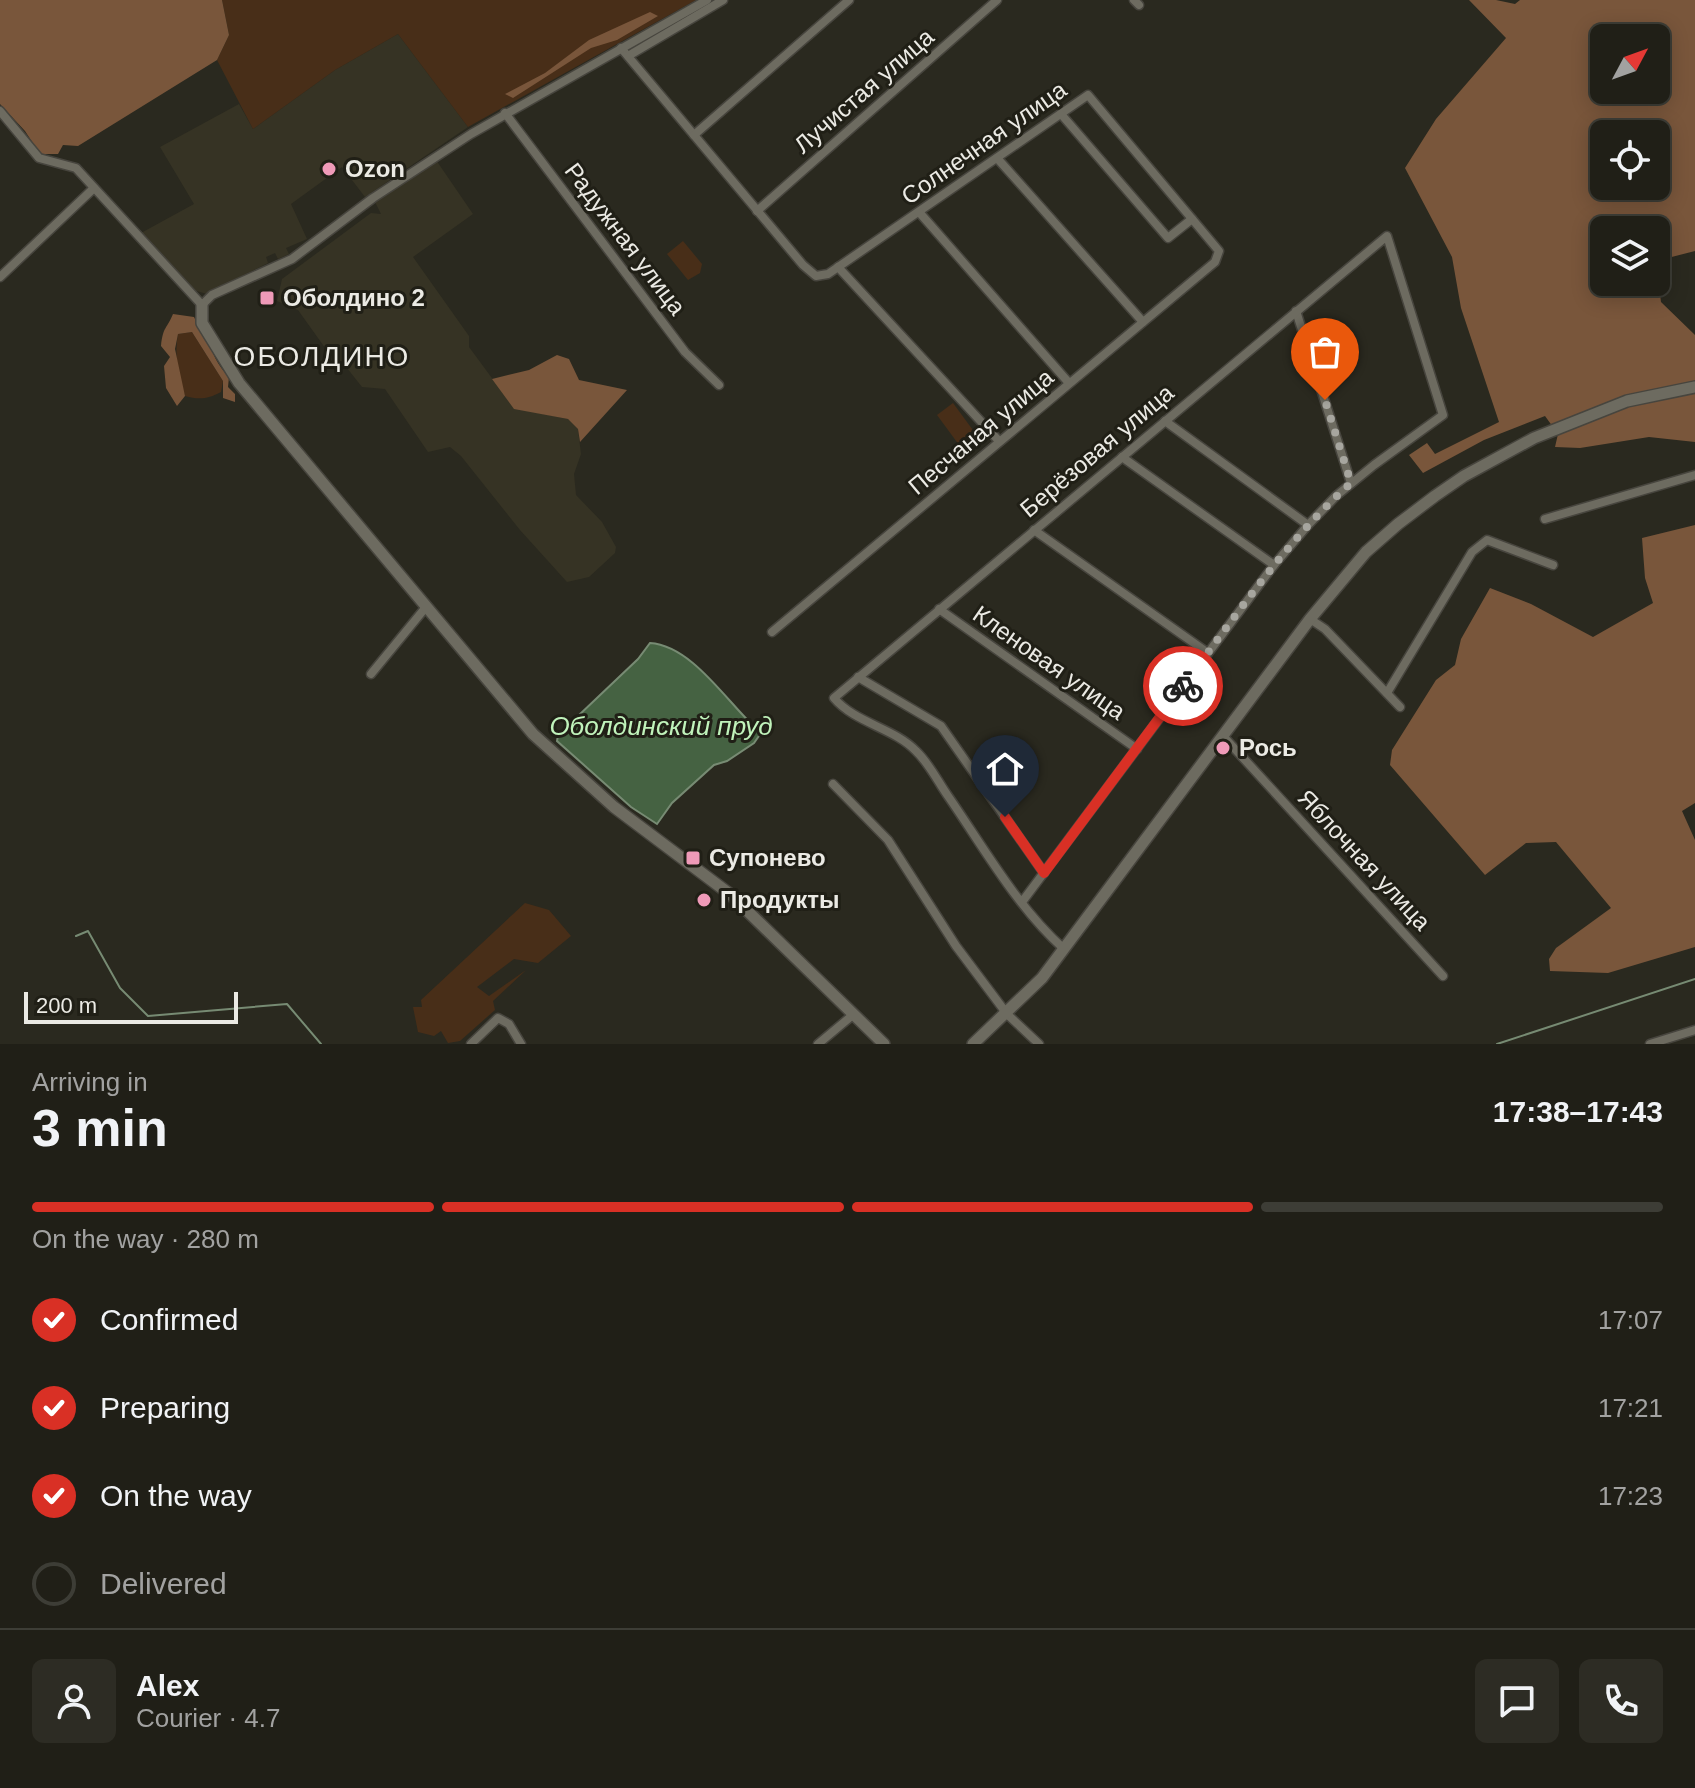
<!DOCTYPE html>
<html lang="en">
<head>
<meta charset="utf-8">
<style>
	body { margin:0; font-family:Helvetica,sans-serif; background:#2d2c24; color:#f1f3f6; height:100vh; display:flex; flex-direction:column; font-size:30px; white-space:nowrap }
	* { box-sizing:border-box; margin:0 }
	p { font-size:26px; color:#a2a2a1 }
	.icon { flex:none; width:44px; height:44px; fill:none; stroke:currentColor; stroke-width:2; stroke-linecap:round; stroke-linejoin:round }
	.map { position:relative; height:1044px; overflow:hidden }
	.details { display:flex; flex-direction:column; background:#201f17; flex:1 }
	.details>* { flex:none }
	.needle { width:52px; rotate:49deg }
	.tools { position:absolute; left:1590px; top:24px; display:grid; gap:16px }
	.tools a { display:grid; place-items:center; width:80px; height:80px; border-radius:12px; background:#201f17; box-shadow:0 4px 20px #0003,0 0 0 2px #3d3d36; font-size:40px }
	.scale { position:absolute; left:24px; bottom:20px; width:214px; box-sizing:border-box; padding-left:8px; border:4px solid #ebeae4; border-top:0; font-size:22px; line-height:28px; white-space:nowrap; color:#ebeae4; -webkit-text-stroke:6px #201f16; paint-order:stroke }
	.pin { position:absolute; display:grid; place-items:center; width:68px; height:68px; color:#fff; margin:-82px -34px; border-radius:50% 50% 50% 0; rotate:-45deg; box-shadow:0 0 8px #0007 }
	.pin .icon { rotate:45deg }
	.courier { position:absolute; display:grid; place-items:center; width:80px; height:80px; margin:-40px; border:6px solid #d93025; border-radius:50%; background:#fff; color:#222; box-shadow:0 2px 10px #0007 }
	.overview em { font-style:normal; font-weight:800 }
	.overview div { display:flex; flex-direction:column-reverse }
	.overview { display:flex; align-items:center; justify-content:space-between; height:136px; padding:0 32px }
	h1 { font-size:52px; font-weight:800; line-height:60px }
	.bar { display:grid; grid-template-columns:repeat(4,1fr); gap:12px 8px; align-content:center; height:96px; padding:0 32px }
	.bar i { height:10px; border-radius:6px; background:#3d3d36 }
	.bar .selected { background:#d93025 }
	.bar p { grid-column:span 4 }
	.line { display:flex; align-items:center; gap:20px; padding:0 32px; border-top:2px solid #3d3d36 }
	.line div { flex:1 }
	.round { display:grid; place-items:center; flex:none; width:84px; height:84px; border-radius:12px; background:#2d2c24 }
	ol { padding:0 32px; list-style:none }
	li { display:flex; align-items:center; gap:24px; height:88px }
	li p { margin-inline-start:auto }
	li .icon { padding:8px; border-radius:50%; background:#d93025; color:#fff; stroke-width:4 }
	li:last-child { color:#a2a2a1 }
	li i { width:44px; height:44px; border:4px solid #3d3d36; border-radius:50% }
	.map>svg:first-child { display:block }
	.built { fill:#363324 }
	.green { fill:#482e18 }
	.forest { fill:#79563b; fill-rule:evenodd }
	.water { fill:#456242; stroke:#778b73; stroke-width:2 }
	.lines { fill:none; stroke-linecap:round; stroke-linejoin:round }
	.stream { stroke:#778b73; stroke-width:2 }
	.street-casing { stroke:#47453e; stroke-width:11 }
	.secondary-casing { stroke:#47453e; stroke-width:14 }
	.street { stroke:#6d6b60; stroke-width:8 }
	.secondary { stroke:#6d6b60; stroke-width:11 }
	.done { stroke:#a7a69f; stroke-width:8; stroke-dasharray:0 14.4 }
	.route { stroke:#d93025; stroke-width:10 }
	.poi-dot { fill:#ef9ab8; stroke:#201f16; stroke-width:3 }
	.labels { text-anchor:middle; stroke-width:6; stroke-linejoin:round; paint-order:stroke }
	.street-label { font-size:24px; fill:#ebeae4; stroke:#201f16 }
	.poi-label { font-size:24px; font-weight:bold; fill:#ebeae4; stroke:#201f16; text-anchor:start }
	.water-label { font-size:26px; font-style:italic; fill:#c0f3bb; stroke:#201f16 }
	.quarter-label { font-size:28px; letter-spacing:2px; fill:#ebeae4; stroke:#201f16 }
</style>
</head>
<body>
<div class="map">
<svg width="1695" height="1044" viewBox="0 0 1695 1044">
	<rect width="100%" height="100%" fill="#2a291f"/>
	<!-- built -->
	<g class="built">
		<path d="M 398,34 L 468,127 L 365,197 L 342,167 L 291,204 L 307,239 L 286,248 L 289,254 L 278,259 L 275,253 L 266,257 L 268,263 L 207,294 L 193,290 L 141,233 L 194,204 L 160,147 L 239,104 L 253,129 L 335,70 Z"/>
		<path d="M 434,157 L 473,214 L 413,257 L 469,336 L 469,347 L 514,408 L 568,419 L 578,429 L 581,454 L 574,474 L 576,495 L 602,522 L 616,547 L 615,553 L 589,577 L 567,582 L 520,530 L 461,456 L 450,447 L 428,452 L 385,389 L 362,387 L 343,363 L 338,366 L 298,310 L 277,301 L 282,279 L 371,213 L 381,214 L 373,198 Z"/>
	</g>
	<!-- green -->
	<g class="green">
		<path d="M 222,0 L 696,0 L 468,127 L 398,34 L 335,70 L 253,129 L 217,60 L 229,35 Z"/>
		<path d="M 683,241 L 702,264 L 700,273 L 688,280 L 667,254 Z"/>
		<path d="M 192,332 L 223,381 L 221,392 C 208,399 199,400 185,396 C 178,375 174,355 178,334 Z"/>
		<path d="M 953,403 L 978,437 L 962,449 L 937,415 Z"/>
		<path d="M 525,903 L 549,910 L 571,936 L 538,963 L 514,959 L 477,987 L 489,996 L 526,970 L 493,1001 L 495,1010 L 460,1041 L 448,1043 L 441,1031 L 434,1036 L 418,1032 L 413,1007 L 422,1007 L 421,1000 Z"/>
	</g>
	<!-- forest -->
	<g class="forest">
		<path d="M 0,0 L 222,0 L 229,35 L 217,60 L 78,146 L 63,145 L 58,154 L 40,154 L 25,131 L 0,104 Z"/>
		<path d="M 1469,0 L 1496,0 L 1515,4 L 1520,0 L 1695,0 L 1695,251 L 1656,261 L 1656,230 L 1604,230 L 1604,282 L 1656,282 L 1656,263 L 1661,302 L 1695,335 L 1695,442 L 1649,437 L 1580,448 L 1555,447 L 1558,434 L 1545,416 L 1484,440 L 1423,473 L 1409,455 L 1427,443 L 1435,454 L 1499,422 L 1461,308 L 1452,257 L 1405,168 L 1436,119 L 1506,38 ZM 1604,38 L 1656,38 L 1656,90 L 1604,90 ZM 1604,134 L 1656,134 L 1656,186 L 1604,186 Z"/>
		<path d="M 650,12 L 658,16 L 617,40 L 591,48 L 513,98 L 505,94 L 545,73 L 589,40 Z"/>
		<path d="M 173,314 L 194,317 L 201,331 L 208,337 C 211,352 218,366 229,377 L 228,387 L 235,394 L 235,402 L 223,398 L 223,381 L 192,332 L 178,334 L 175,349 L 185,396 L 177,406 L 166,388 L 164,366 L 170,357 L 161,346 C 163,326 167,329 173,314 Z"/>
		<path d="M 557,355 L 569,359 L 579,380 L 627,390 L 580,442 L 578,429 L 568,419 L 514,409 L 492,379 L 529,370 Z"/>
		<path d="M 1695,525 L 1695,803 L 1682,811 L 1695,840 L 1695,947 L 1608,973 L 1550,971 L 1549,959 L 1556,948 L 1611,908 L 1556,842 L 1526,843 L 1485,875 L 1390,765 L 1392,750 L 1436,680 L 1455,665 L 1461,639 L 1490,588 L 1531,604 L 1593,637 L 1653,603 L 1645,578 L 1642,538 Z"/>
	</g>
	<!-- water -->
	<path class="water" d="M 650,643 C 694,646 729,706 761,733 L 754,743 L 727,761 L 714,765 L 672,803 L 657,824 L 631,807 L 557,741 L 558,735 L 638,659 Z"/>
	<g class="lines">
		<!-- stream -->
		<g class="stream">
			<path d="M 76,936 L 88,931 L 120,988 L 148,1016 L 287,1004 L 321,1044"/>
			<path d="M 1497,1044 L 1695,979"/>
		</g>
		<!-- street casing -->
		<g class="street-casing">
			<g id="street">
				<path d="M 1134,0 L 1139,5"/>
				<path d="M 621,48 L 803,265 L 816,276 L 828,274 L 1088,95 L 1219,251 L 1215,262 L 772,632"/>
				<path d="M 628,56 L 723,0"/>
				<path d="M 0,111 L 39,158 L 76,168 L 202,305 L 212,295 L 292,259 L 373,198 L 471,134 L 707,0"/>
				<path d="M 505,113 L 685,352 L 719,385"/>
				<path d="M 1061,114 L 1168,238 L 1192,219"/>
				<path d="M 694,135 L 849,0"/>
				<path d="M 997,158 L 1143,322"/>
				<path d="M 757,211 L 997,0"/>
				<path d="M 919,212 L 1069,383"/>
				<path d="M 838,267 L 999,441"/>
				<path d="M 0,277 L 94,188"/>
				<path d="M 1296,311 L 1351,483"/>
				<path d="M 1165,421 L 1308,525"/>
				<path d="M 1122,457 L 1274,565"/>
				<path d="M 1545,519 L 1695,475"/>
				<path d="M 1034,530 L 1208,653"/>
				<path d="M 939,609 L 1137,749"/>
				<path d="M 1310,619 L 1325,629 L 1400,707"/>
				<path d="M 371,674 L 426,607"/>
				<path d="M 858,677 L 941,726 L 1044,873"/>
				<path d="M 1387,693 L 1472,552 L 1487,540 L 1553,565"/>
				<path d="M 1223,736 L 1443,976"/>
				<path d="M 833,784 L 888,840 L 956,946 L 1007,1014 L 1039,1044"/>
				<path d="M 1022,902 L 1274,565 L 1308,525 L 1336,496 L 1374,465 L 1443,415 L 1387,236 L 834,698 C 855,723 894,728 916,751 C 929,763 938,782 948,796 C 984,848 1017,907 1064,949"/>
				<path d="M 471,1044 L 498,1018 L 509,1024 L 521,1044"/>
				<path d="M 818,1044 L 854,1014"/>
				<path d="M 1650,1044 L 1695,1030"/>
			</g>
		</g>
		<!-- secondary casing -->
		<g class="secondary-casing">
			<g id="secondary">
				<path d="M 202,305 L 202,323 L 239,383 L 533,734 L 614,807 L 731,895 L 884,1044"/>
				<path d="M 973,1044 L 1042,978 L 1310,619 L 1366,552 L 1398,524 L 1435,496 L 1464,476 L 1534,438 L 1627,401 L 1695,387"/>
			</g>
		</g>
		<!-- street -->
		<use href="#street" class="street"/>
		<!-- secondary -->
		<use href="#secondary" class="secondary"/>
	</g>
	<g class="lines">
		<!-- done -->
		<path class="done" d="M 1183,686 C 1236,616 1285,542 1351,483 L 1325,400"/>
		<!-- route -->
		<path class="route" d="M 1005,817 L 1044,873 L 1183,686"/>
	</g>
	<!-- markers -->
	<g class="poi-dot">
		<circle cx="329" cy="169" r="8"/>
		<rect x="259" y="290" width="16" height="16" rx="4"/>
		<circle cx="1223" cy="748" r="8"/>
		<rect x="685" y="850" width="16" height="16" rx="4"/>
		<circle cx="704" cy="900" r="8"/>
	</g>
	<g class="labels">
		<!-- street labels -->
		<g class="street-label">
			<text transform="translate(864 91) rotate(-41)" y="8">Лучистая улица</text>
			<text transform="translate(984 143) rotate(-35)" y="8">Солнечная улица</text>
			<text transform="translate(625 239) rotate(53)" y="8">Радужная улица</text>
			<text transform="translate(981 432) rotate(-40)" y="8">Песчаная улица</text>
			<text transform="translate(1097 451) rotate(-40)" y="8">Берёзовая улица</text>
			<text transform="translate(1049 663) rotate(35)" y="8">Кленовая улица</text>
			<text transform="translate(1364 860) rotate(47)" y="8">Яблочная улица</text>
		</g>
		<!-- poi labels -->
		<g class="poi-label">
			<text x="345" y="177">Ozon</text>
			<text x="283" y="306">Оболдино 2</text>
			<text x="1239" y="756">Рось</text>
			<text x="709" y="866">Супонево</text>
			<text x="720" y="908">Продукты</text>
		</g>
		<!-- water labels -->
		<g class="water-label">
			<text x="661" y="735">Оболдинский пруд</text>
		</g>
		<!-- quarter labels -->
		<g class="quarter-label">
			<text x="322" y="366">ОБОЛДИНО</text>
		</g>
	</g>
</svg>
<div class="tools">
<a><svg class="needle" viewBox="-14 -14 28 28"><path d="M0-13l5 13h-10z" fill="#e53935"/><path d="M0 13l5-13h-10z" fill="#a2a2a1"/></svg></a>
<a><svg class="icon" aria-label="locate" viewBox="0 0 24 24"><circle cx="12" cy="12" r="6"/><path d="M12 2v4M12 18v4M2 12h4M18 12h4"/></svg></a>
<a><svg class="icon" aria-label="layers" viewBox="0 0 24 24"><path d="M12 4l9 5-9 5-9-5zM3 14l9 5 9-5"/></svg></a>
</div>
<div class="scale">200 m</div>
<div class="pin" style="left:1325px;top:400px;background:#ea580c"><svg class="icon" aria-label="bag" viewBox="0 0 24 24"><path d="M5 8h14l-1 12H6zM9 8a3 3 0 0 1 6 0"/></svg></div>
<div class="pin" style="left:1005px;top:817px;background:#1f2937"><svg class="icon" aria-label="home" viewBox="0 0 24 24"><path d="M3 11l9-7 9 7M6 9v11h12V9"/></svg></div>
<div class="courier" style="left:1183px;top:686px"><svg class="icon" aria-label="bike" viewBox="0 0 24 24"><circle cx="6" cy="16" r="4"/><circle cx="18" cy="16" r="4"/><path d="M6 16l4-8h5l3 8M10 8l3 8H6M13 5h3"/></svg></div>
</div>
<section class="details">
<div class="overview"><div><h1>3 min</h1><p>Arriving in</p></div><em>17:38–17:43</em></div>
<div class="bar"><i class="selected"></i><i class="selected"></i><i class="selected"></i><i></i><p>On the way · 280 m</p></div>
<ol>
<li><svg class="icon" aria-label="check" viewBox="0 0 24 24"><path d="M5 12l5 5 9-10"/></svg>Confirmed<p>17:07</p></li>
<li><svg class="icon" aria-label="check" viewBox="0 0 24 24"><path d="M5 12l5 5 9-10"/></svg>Preparing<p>17:21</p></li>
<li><svg class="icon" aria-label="check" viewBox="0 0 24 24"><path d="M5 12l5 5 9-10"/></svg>On the way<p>17:23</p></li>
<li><i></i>Delivered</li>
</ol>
<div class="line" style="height:144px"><a class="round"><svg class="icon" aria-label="person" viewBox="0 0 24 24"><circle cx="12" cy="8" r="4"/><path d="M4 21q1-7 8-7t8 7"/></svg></a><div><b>Alex</b><p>Courier · 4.7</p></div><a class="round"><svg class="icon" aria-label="chat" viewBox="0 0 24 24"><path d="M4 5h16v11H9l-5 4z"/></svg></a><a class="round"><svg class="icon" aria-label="phone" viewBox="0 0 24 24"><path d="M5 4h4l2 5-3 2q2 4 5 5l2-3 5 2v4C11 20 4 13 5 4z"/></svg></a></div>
</section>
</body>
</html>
